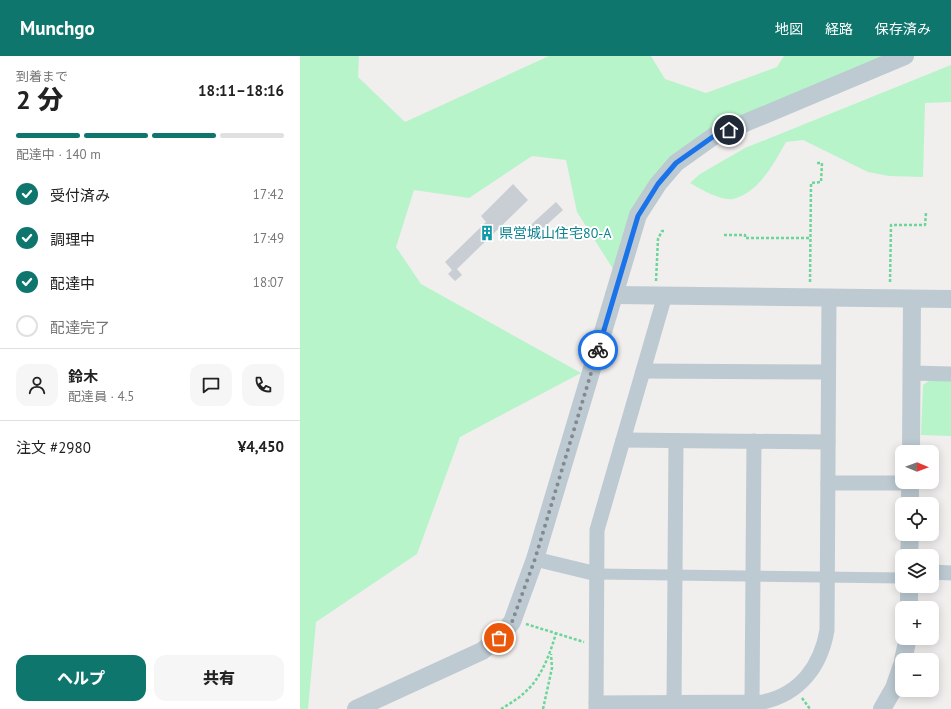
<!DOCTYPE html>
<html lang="ja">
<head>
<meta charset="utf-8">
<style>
	body { margin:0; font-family:"PT Sans","Noto Sans JP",sans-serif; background:#f6f6f6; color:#222; height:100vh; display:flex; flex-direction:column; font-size:15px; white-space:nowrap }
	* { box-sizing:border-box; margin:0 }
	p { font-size:13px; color:#767676 }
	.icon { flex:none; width:22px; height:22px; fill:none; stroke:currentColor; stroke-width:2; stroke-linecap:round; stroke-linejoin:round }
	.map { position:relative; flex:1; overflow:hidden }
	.details { display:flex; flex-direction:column; background:#fff; width:300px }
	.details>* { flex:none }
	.needle { width:26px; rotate:91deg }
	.buttons { position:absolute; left:595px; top:389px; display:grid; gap:8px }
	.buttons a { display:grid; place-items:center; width:44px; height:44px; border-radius:8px; background:#fff; box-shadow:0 2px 10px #0003; font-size:20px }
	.pin { position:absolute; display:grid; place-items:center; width:34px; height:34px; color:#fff; margin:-17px; border:2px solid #fff; border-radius:50%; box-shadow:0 1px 4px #0007 }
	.courier { position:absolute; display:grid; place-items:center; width:40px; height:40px; margin:-20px; border:3px solid #1a73e8; border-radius:50%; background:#fff; color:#222; box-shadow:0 1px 5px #0007 }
	.head em { font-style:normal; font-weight:800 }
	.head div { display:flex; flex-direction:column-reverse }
	.head { display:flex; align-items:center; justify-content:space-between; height:68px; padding:0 16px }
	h1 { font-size:26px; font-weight:800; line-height:30px }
	.bar { display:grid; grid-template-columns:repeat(4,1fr); gap:6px 4px; align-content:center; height:48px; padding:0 16px }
	.bar i { height:5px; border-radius:3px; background:#e0e0e0 }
	.bar .active { background:#0f766e }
	.bar p { grid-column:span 4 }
	.line { display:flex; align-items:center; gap:10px; padding:0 16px; border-top:1px solid #e0e0e0 }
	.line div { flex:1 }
	.round { display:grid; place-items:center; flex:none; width:42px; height:42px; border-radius:12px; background:#f6f6f6 }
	ol { padding:0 16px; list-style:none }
	li { display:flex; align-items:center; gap:12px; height:44px }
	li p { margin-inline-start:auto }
	li .icon { padding:4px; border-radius:50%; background:#0f766e; color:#fff; stroke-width:4 }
	li:last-child { color:#767676 }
	li i { width:22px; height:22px; border:2px solid #e0e0e0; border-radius:50% }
	.button { display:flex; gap:8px; margin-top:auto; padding:8px 16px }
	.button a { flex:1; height:46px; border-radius:12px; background:#0f766e; color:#fff; font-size:16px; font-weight:800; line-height:46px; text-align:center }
	.button a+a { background:#f6f6f6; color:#222 }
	header { display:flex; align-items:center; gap:24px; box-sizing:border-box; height:56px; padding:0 20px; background:#0f766e; color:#fff }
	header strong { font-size:19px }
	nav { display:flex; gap:22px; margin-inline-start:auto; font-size:14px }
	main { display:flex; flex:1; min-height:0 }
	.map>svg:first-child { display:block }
	.green { fill:#b7f4ca }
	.building { fill:#c9ced4 }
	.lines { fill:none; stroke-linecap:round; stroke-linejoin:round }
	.path { stroke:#6cd599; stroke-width:2.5; stroke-dasharray:3 2; stroke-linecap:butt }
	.pedestrian { stroke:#bdcad2; stroke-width:11 }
	.minor { stroke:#bdcad2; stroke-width:15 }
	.tertiary { stroke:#bdcad2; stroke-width:18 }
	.done { stroke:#818a90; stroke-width:4; stroke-dasharray:0 7.2 }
	.route { stroke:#1a73e8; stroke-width:5 }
	.labels { text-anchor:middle; stroke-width:4; stroke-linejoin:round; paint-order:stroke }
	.culture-label { font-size:14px; fill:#0d838f; stroke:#fff; text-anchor:start }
</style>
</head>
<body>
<header>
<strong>Munchgo</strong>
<nav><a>地図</a><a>経路</a><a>保存済み</a></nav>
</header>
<main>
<section class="details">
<div class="head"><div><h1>2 分</h1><p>到着まで</p></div><em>18:11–18:16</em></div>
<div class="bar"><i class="active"></i><i class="active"></i><i class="active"></i><i></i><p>配達中 · 140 m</p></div>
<ol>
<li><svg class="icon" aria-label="check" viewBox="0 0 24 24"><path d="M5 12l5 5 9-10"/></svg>受付済み<p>17:42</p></li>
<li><svg class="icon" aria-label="check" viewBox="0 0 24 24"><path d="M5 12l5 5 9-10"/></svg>調理中<p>17:49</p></li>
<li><svg class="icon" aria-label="check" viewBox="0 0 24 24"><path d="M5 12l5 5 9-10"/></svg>配達中<p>18:07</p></li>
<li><i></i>配達完了</li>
</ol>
<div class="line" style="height:72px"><a class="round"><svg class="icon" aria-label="person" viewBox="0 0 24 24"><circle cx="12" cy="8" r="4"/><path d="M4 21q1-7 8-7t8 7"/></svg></a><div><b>鈴木</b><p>配達員 · 4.5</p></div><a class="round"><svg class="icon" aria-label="chat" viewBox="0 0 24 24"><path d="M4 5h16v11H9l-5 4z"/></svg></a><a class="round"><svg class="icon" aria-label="phone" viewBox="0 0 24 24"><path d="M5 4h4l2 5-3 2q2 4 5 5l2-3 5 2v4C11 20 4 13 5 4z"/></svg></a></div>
<div class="line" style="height:52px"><div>注文 #2980</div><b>¥4,450</b></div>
<div class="button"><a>ヘルプ</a><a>共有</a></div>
</section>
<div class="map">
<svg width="651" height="653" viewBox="0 0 651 653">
	<rect width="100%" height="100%" fill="#f1eeee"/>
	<!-- green -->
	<g class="green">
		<path d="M 0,0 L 59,0 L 58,21 L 105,66 L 249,0 L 351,0 L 365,23 L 406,37 L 477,11 L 484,0 L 607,0 L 378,97 L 313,213 L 277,156 L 266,104 L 232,100 L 169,142 L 114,134 L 96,191 L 121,228 L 281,317 L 160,381 L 117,498 L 16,566 L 8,653 L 0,653 Z"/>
		<path d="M 651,9 L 651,46 L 625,47 L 623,121 L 589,120 L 568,116 L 503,84 L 486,86 C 474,107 459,137 433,143 C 421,145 400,133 390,127 L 400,118 L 445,92 Z"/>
		<path d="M 630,324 L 651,324 L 651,380 L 621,379 L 623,329 Z"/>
	</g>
	<!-- building -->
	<g class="building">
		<path d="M 213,128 L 228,144 L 157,213 L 162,219 L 155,225 L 148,218 L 152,214 L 145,206 L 186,166 L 181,160 Z"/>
		<path d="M 256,146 L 263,154 L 231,183 L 224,175 Z"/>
	</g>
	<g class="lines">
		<!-- path -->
		<g class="path">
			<path d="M 424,179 L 445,179 L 445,182 L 510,182"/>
			<path d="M 356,225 L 358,183 L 362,175 L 366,175"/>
			<path d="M 510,226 L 511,127 L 521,126 L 522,107 L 516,107"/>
			<path d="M 590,226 L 591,169 L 625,169 L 626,157"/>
			<path d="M 226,568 L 284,586"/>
			<path d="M 502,642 L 510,653"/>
			<path d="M 201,653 C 209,648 218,643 224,637 C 241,623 250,598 256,577"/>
			<path d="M 243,653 L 252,612 L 251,598"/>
		</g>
		<!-- pedestrian -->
		<path class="pedestrian" d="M 297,518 L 602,522"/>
		<!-- minor -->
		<g class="minor">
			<path d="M 343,315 L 528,316"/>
			<path d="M 612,317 L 651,318"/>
			<path d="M 323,384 L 528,386"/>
			<path d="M 528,427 L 610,427"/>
			<path d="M 235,503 L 297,518"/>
			<path d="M 632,516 L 651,517"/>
			<path d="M 296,647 L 463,646 C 500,638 521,610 527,574 L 529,241"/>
			<path d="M 374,647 L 376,385"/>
			<path d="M 452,647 L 454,385"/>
			<path d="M 296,653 L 297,474 L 365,239"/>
		</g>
		<!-- tertiary -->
		<g class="tertiary">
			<path d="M 314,239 L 651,243"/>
			<path d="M 611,396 L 612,243"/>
			<path d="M 610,448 L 610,426"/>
			<path d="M 609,500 L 610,478"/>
			<path d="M 609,552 L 609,530"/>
			<path d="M 603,604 L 608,582"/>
			<path d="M 56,653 L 182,595 L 199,582 L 212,566 L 235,503 L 338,159 L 358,128 L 376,107 L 414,80 L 605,0"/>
			<path d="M 582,653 L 594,632 L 602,609"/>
		</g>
	</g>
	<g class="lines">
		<!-- done -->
		<path class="done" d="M 199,582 L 212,566 L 235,503 L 298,294"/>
		<!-- route -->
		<path class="route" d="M 298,294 L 338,160 L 358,128 L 376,107 L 414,80 L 429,74"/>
	</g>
	<!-- icons -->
	<defs>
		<g id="building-bare" transform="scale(1.2)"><path d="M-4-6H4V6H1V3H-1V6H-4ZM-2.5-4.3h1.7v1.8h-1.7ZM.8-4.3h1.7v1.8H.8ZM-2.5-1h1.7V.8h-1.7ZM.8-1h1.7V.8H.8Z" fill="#0f9aa8" stroke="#fff" stroke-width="2.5" paint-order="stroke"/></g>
	</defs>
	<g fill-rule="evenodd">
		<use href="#building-bare" x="187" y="177"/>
	</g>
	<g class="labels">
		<!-- culture labels -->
		<g class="culture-label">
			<text x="199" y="182">県営城山住宅80-A</text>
		</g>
	</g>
</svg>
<div class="buttons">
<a><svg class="needle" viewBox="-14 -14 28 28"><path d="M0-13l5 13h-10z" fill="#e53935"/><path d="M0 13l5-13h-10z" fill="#767676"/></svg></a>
<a><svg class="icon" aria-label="locate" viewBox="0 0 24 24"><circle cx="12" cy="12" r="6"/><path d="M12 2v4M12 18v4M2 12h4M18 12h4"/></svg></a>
<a><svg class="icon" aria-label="layers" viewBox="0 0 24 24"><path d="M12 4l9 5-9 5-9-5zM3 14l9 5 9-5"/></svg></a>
<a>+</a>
<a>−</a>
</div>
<div class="pin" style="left:199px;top:582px;background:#ea580c"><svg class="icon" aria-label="bag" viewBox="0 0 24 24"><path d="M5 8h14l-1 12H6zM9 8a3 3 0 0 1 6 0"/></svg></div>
<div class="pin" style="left:429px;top:74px;background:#1f2937"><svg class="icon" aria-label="home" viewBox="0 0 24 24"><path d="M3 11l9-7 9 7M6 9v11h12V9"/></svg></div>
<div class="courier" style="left:298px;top:294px"><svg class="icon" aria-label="bike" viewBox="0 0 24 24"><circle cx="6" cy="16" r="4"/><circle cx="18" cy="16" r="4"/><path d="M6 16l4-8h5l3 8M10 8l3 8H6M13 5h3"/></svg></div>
</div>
</main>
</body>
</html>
